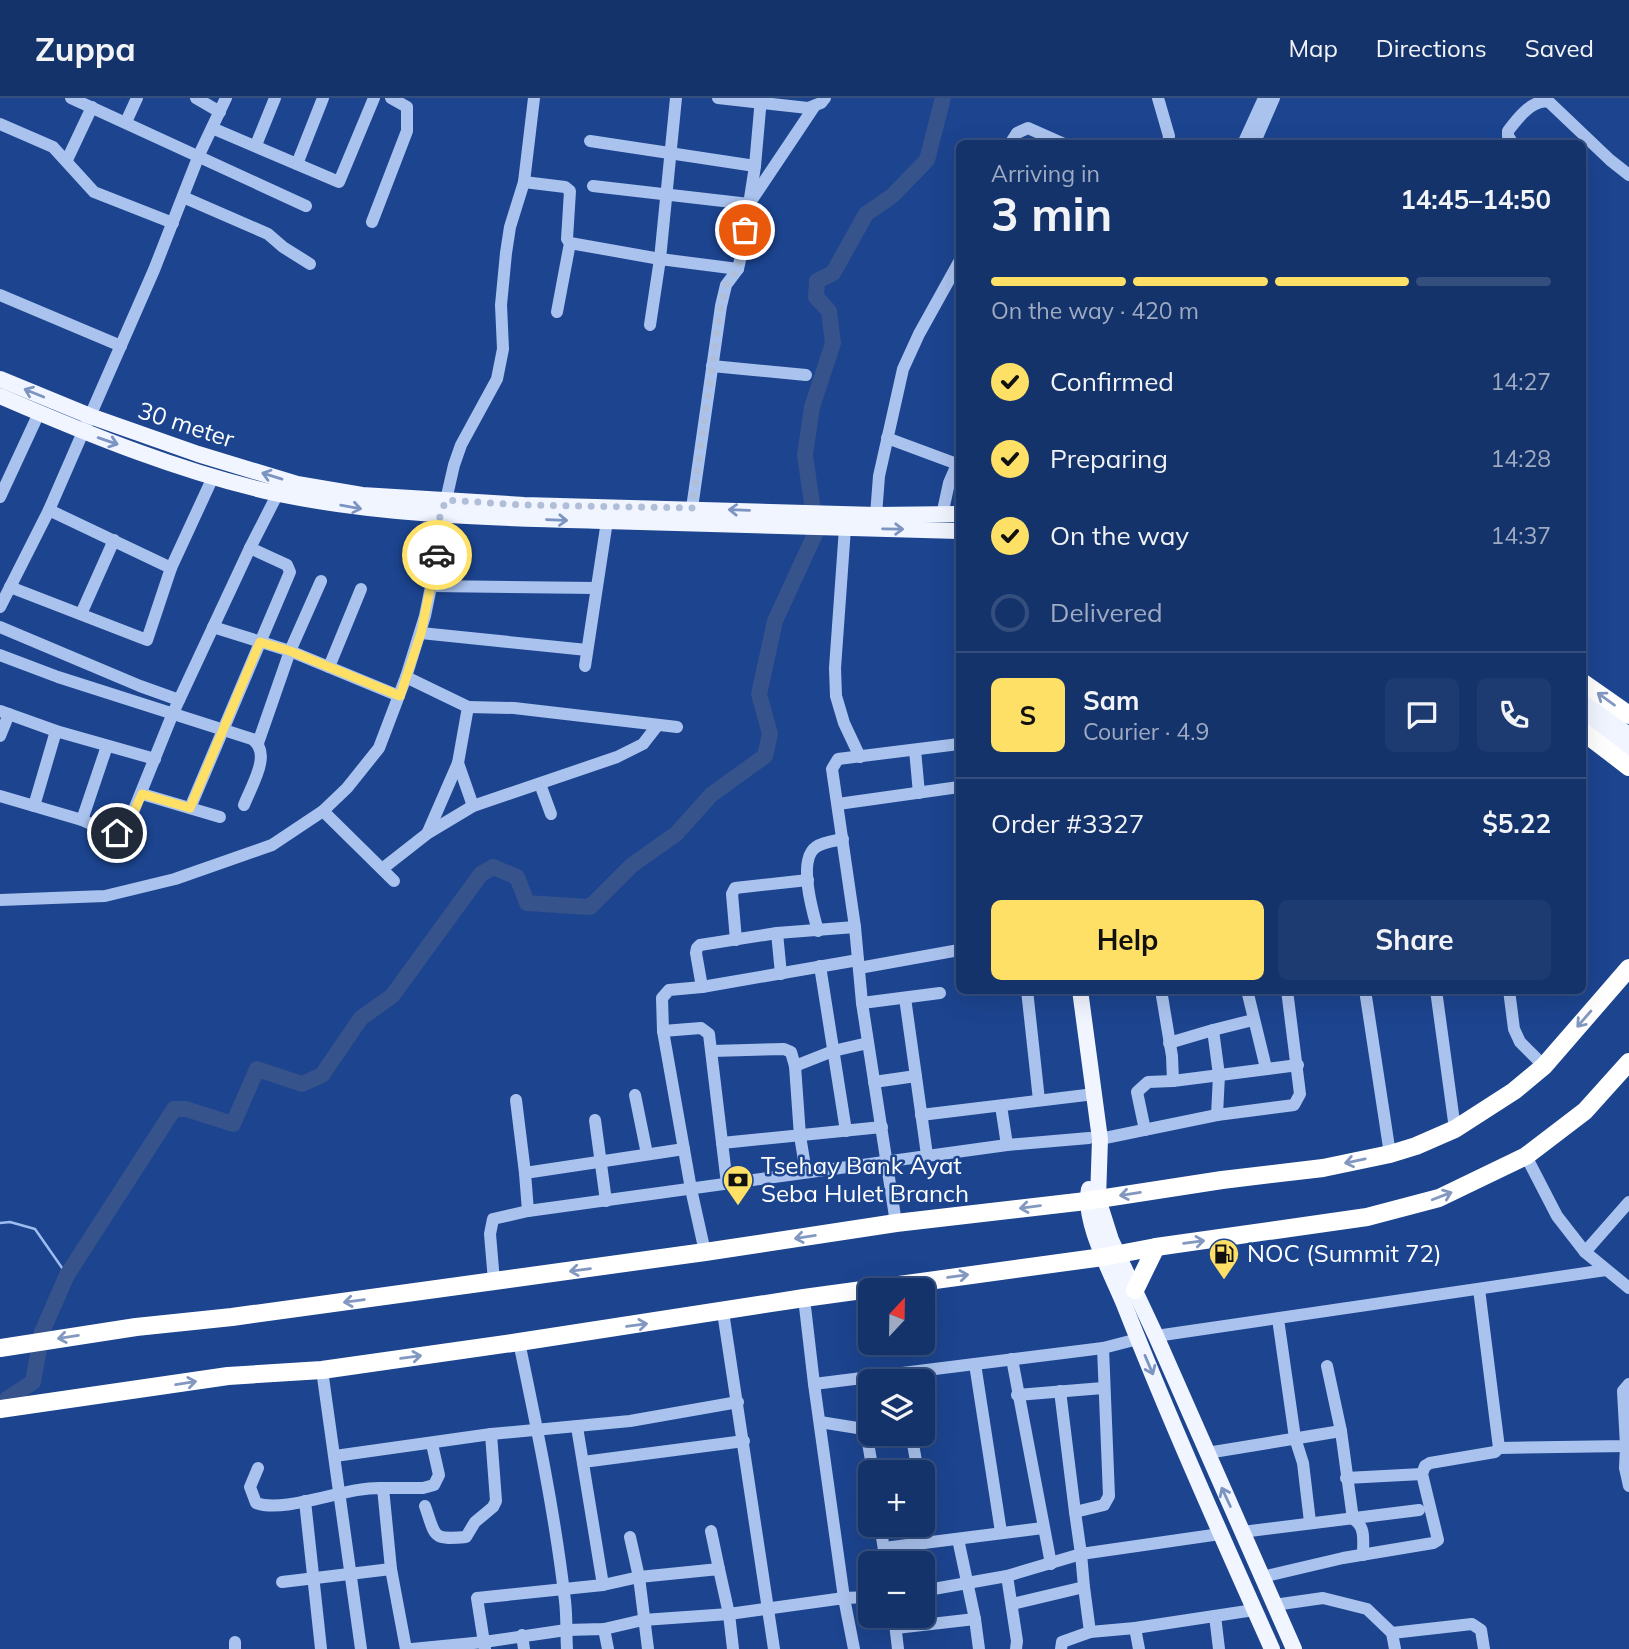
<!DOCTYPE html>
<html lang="en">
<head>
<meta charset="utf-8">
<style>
	body { margin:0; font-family:Mulish,sans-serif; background:#1e3b71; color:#f1f3f6; height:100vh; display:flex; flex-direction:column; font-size:26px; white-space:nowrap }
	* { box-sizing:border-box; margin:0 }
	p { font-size:23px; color:#9daac1 }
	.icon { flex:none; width:38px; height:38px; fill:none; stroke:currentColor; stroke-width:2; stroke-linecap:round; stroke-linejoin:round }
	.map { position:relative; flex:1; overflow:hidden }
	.drawer { position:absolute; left:956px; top:42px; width:630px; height:854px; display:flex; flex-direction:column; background:#15336b; border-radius:10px; box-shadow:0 7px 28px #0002,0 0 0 2px #344e7e }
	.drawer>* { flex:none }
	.needle { width:46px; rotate:22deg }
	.tools { position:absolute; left:858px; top:1180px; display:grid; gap:14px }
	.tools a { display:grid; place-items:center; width:77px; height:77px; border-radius:10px; background:#15336b; box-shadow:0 7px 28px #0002,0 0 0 2px #344e7e; font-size:35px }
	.pin { position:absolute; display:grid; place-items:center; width:60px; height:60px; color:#fff; margin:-30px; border:4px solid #fff; border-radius:50%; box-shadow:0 2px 7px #0007 }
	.courier { position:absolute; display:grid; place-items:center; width:70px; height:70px; margin:-35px; border:5px solid #fee067; border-radius:50%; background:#fff; color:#222; box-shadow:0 2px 9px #0007 }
	.summary em { font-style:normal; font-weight:700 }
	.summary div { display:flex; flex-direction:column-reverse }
	.summary { display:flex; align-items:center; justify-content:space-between; height:119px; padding:0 35px }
	h1 { font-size:46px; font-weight:700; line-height:52px }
	.bar { display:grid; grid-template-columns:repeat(4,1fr); gap:10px 7px; align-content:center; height:84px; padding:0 35px }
	.bar i { height:9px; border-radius:5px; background:#344e7e }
	.bar .on { background:#fee067 }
	.bar p { grid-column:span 4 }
	.line { display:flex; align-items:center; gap:18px; padding:0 35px; border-top:2px solid #344e7e }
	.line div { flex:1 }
	.round { display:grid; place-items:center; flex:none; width:74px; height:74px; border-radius:10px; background:#1e3b71 }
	ol { padding:0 35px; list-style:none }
	li { display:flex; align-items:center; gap:21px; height:77px }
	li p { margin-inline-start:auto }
	li .icon { padding:7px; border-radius:50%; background:#fee067; color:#111; stroke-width:4 }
	li:last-child { color:#9daac1 }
	li i { width:38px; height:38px; border:4px solid #344e7e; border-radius:50% }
	.button { display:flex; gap:14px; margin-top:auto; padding:14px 35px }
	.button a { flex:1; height:80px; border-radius:10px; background:#fee067; color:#111; font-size:28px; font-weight:700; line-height:80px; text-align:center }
	.button a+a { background:#1e3b71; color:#f1f3f6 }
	header { display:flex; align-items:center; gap:42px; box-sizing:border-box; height:98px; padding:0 35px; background:#15336b; border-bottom:2px solid #344e7e }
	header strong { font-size:33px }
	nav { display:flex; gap:38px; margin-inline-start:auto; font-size:24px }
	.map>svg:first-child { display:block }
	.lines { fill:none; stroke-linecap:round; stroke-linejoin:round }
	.stream { stroke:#9dbcf0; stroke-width:2.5 }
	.river { stroke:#36538b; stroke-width:16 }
	.minor { stroke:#aac3ee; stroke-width:12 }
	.major { stroke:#f1f5ff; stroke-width:16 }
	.highway { stroke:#fff; stroke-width:18 }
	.oneway { stroke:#7c94c1 }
	.oneway2 { stroke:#8298c1 }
	.done { stroke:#b0bed8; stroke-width:7; stroke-dasharray:0 12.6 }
	.route { stroke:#fee067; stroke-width:9 }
	.labels { text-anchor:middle; stroke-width:5; stroke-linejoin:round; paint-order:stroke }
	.street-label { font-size:24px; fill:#fff; stroke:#1c448f }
	.poi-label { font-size:24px; fill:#fff; stroke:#1c448f; text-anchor:start }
</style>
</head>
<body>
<header>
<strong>Zuppa</strong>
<nav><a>Map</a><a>Directions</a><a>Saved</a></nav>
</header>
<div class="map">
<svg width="1629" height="1551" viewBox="0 0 1629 1551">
	<rect width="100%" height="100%" fill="#1c448f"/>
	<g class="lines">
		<!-- stream -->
		<path class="stream" d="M 0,1125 L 10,1124 L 35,1131 L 67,1177"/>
		<!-- river -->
		<path class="river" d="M 0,1313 L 7,1301 L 33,1284 L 42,1234 L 67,1177 L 174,1011 L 186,1011 L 233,1026 L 257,971 L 302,986 L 322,977 L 361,920 L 392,898 L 481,776 L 493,769 L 517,779 L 527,805 L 590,809 L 632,767 L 676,736 L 711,697 L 765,658 L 770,636 L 759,596 L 775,523 L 816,434 L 805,357 L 812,309 L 833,245 L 829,213 L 816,199 L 817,183 L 833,175 L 866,116 L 892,98 L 927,62 L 943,0"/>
		<!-- minor -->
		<g class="minor">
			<path d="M 71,0 L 306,108"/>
			<path d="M 196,0 L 220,14"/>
			<path d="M 718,0 L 808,10 L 821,5 L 825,0"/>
			<path d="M 1158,0 L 1169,38 L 1168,46"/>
			<path d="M 126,24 L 137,0"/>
			<path d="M 0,26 L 53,49 L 94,94 L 173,125"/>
			<path d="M 212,30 L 339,84 L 374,0"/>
			<path d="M 590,43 L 755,68"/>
			<path d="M 1010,46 L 1017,35 L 1028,30 L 1064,46"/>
			<path d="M 1243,46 L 1264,0"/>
			<path d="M 1254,46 L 1274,0"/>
			<path d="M 1513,46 L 1508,38 L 1508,33 C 1517,21 1533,0 1549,4 L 1610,62 L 1629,77"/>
			<path d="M 256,47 L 275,0"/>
			<path d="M 67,62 L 92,9"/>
			<path d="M 297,66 L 323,0"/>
			<path d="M 524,84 L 565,89 L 570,93 L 567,141 L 570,145 L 660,161 L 738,171"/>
			<path d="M 593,88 L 749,106 L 814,9"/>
			<path d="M 183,99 L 268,136 L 283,149 L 310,166"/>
			<path d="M 372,124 L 407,33 L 407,9 L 391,0"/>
			<path d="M 0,197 L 121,248"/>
			<path d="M 557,214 L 570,145"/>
			<path d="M 650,227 L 660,161 L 676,0"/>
			<path d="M 712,268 L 806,277"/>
			<path d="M 887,340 L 957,366"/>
			<path d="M 0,399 L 39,315"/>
			<path d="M 692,410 L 721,208 L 726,187 L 738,171 L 741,158 L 755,68 L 761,0"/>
			<path d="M 49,412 L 171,470"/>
			<path d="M 876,417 L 879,378 L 903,271 L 919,236 L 959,164"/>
			<path d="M 942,417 L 949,385 L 959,362"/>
			<path d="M 845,430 L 835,570 L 836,598 L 844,625 L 860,659"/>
			<path d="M 432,488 L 596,490"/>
			<path d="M 10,489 L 147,542 L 171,470 L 213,379"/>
			<path d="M 0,509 L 49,412 L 83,334 L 154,172 L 199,57 L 226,0"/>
			<path d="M 81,516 L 114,442"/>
			<path d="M 0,529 L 140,588 L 179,602"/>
			<path d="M 213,529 L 290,553 L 399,598"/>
			<path d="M 421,535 L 587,552"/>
			<path d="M 0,557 L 58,579 L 252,641 C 273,655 251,688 244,707"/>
			<path d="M 585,568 L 607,423"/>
			<path d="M 329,569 L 361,491"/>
			<path d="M 406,579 L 468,609 L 458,665 L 473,708"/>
			<path d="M 468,609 L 514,610 L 677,629"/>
			<path d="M 0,613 L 56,633 L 155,661"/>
			<path d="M 0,638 L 9,616"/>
			<path d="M 258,645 L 290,553 L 321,483"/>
			<path d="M 915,652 L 919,695"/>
			<path d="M 540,686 L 551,716"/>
			<path d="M 142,696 L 220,719"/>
			<path d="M 0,698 L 82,722 L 109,734 L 117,735 L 127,729 L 173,615 L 250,450 L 278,395"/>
			<path d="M 838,706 L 959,689"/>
			<path d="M 34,708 L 56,633"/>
			<path d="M 190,710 L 290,474 L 287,467 L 250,450"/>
			<path d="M 323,713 L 394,783"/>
			<path d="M 82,722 L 107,648"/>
			<path d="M 428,734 L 458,665"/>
			<path d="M 382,771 L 428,735 L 473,708 L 617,659 L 643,646 L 657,628"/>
			<path d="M 0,802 L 105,798 L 175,781 L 272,747 L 323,713 L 347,690 L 379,650 L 406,579 L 425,518 L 435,469 L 440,417 L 446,402 L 454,367 L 461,347 L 497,281 L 503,251 L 501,207 L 506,155 L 510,129 L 524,84 L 534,0"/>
			<path d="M 818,833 C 813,815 797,762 816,749 C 823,744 834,743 843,741"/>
			<path d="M 777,835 L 781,876"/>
			<path d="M 736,842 L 732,796 L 735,790 L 808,782"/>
			<path d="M 820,868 L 846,1033"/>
			<path d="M 859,870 L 959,852"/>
			<path d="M 702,889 L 696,855 L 697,850 L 700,847 L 777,835 L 855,829"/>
			<path d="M 1027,892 L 1039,1002"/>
			<path d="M 1161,892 L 1172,958 L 1173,983"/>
			<path d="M 1247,892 L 1266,970"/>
			<path d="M 1365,892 L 1390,1056"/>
			<path d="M 1436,892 L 1455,1031"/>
			<path d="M 1509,892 L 1514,931 L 1520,944 L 1544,968"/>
			<path d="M 905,900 L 927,1057"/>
			<path d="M 862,905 L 940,895"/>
			<path d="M 1213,932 L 1253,922"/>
			<path d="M 663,933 L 701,930 L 709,936 L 727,1086"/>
			<path d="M 1169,945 L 1213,932 L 1219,977 L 1217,1017"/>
			<path d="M 712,953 L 784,951 L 791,954 L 795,968 L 800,1038 L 806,1074"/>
			<path d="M 795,968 L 833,953 L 868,945"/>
			<path d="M 874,984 L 916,978"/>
			<path d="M 635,997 L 647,1056"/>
			<path d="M 516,1002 L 525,1075"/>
			<path d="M 1001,1008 L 1007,1047"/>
			<path d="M 921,1017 L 1086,997"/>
			<path d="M 595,1022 L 606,1103"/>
			<path d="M 1145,1032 L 1137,994 L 1148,984 L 1173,983 L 1298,967"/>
			<path d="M 1100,1041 L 1217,1017 L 1294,1007 L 1300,996 L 1287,892"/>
			<path d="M 722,1045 L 882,1029"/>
			<path d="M 1526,1058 L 1557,1118 L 1585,1154 L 1629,1190"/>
			<path d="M 528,1113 L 525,1075 L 684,1051"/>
			<path d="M 896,1125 L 862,905 L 855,829 L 832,671 L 838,661 L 959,646"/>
			<path d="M 705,1154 L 691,1091 L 663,933 L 662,900 L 669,892 L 702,889 L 858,862"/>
			<path d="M 1585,1154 L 1629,1104"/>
			<path d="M 494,1183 L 490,1136 L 493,1121 L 528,1113 L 1007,1047 L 1089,1040"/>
			<path d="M 804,1200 L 814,1286"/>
			<path d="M 723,1214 L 774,1551"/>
			<path d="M 1278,1221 L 1295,1340 L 1303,1365 L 1310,1424"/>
			<path d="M 1156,1238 L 1606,1172"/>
			<path d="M 519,1244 C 537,1330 555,1416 565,1503 C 567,1519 566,1535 567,1551"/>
			<path d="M 1012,1261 L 1051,1466"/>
			<path d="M 975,1266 L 1001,1434"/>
			<path d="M 1327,1268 L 1341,1333 L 1353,1421 C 1366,1428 1363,1443 1363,1457"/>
			<path d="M 322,1272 L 361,1551"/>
			<path d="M 1060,1293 L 1075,1414"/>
			<path d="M 1017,1297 L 1103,1290"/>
			<path d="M 820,1324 L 870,1332"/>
			<path d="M 577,1329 L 603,1487"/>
			<path d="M 866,1333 L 873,1374"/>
			<path d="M 911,1335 L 918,1374"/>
			<path d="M 1626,1348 L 1625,1370 L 1629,1388"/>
			<path d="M 1499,1350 L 1626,1348 L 1623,1293 L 1629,1286"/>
			<path d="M 1207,1355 L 1341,1333"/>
			<path d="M 335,1358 L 491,1336 L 630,1323 L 738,1304"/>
			<path d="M 583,1364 L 744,1343"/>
			<path d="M 258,1370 L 250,1389 L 256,1405 C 286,1416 347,1388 383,1390 L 391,1471 L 406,1551"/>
			<path d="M 1346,1380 L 1422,1376"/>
			<path d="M 383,1390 L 423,1390 L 434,1387 L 439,1377 L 432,1346"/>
			<path d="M 305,1403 L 321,1551"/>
			<path d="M 425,1408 C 436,1439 431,1442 466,1439 L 475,1424 L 493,1409 L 496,1403 L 491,1336"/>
			<path d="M 880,1426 L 886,1465"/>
			<path d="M 711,1433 L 719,1471"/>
			<path d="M 1242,1434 L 1419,1412"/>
			<path d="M 630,1439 L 639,1479 L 648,1551"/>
			<path d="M 958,1441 L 975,1521 L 979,1551"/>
			<path d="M 884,1450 L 1043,1430"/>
			<path d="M 1007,1478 L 1017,1543 L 1016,1551"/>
			<path d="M 1262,1479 L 1343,1460 L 1433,1445 L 1438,1442 L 1422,1376 L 1425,1368 L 1430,1365 L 1495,1354 L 1499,1350 L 1479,1191"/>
			<path d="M 282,1484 L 391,1471"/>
			<path d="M 1084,1489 L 1090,1534 L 1135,1530 L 1254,1512"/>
			<path d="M 922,1493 L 1007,1478 L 1081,1456 L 1075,1414 L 1104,1407 L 1109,1398 L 1103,1250"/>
			<path d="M 870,1499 L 844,1500 L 814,1286 L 1103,1250 L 1138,1241"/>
			<path d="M 1012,1506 L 1084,1489 L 1081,1456 L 1220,1436"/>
			<path d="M 1274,1507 L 1323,1500 L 1367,1511 L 1392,1535 L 1395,1551"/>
			<path d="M 894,1517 L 898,1551"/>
			<path d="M 1215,1518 L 1219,1551"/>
			<path d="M 896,1530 L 975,1521"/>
			<path d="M 1135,1530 L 1139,1551"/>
			<path d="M 604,1531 L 608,1551"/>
			<path d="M 1392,1535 L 1472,1526 L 1481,1532 L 1484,1551"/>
			<path d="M 522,1537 L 524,1551"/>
			<path d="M 235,1544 L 235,1551"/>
			<path d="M 412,1551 L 484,1544 L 566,1532 L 604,1531 L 643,1522 L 729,1516 L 844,1500 L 854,1551"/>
			<path d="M 485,1551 L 477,1500 L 603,1487 L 639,1479 L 719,1471 L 729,1516 L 733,1551"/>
			<path d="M 1061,1551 L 1062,1544 L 1090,1534"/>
		</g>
		<!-- major -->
		<g class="major">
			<path d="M 0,281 L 90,318 L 198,356 L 297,386 L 362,397 L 524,407 L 876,417 L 959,416"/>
			<path d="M 0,298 C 90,337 183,375 279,396 C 386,418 496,420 605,423 C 723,427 841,430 959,433"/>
			<path d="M 1582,604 L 1629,637"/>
			<path d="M 1582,619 L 1629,653"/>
			<path d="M 1080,892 L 1100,1041 L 1098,1101 L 1111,1142 L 1156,1238 L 1294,1551"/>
			<path d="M 1089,1091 C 1082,1123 1112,1176 1124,1206 C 1170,1323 1221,1437 1272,1551"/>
		</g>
		<!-- highway -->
		<g class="highway">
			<path d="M 1582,584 L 1629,617"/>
			<path d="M 1582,633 L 1629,669"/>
			<path d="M 1135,1192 L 1156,1149"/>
			<path d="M 0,1250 L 136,1229 L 232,1219 L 705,1154 L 896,1125 L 1086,1103 L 1222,1082 L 1323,1070 L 1390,1056 L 1416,1048 L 1455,1031 L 1514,993 L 1544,968 L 1629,870"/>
			<path d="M 0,1311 L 228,1278 L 322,1272 L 519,1244 L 804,1200 L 1103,1159 L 1156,1149 L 1367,1119 L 1439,1100 L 1526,1058 L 1585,1013 L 1629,964"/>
		</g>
	</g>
	<!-- one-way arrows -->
	<defs><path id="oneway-shaft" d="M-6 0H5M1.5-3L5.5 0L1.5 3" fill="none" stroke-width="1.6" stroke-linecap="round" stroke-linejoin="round" transform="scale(1.75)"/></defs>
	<g class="oneway">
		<use href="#oneway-shaft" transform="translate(34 295) rotate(-158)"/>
		<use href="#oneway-shaft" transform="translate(108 343) rotate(19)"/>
		<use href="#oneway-shaft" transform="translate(272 378) rotate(-163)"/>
		<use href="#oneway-shaft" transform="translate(351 409) rotate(10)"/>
		<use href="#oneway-shaft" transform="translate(739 412) rotate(-178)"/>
		<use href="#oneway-shaft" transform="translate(557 422) rotate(2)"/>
		<use href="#oneway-shaft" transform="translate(893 431) rotate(1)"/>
		<use href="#oneway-shaft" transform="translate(1149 1267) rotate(67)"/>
		<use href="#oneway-shaft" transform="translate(1226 1399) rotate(-115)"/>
	</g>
	<g class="oneway2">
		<use href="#oneway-shaft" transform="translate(1606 601) rotate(-144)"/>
		<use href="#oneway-shaft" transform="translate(1584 921) rotate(131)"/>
		<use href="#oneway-shaft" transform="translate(1355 1063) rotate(168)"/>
		<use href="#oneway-shaft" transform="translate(1130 1096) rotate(171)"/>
		<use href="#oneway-shaft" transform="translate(1442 1098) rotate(-21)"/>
		<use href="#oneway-shaft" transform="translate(1030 1109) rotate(173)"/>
		<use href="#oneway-shaft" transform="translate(805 1139) rotate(171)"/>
		<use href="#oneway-shaft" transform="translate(1194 1144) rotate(-7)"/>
		<use href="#oneway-shaft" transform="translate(580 1172) rotate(172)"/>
		<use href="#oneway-shaft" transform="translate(958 1178) rotate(-8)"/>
		<use href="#oneway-shaft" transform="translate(354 1203) rotate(172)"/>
		<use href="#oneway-shaft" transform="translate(637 1227) rotate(-8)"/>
		<use href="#oneway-shaft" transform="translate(68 1239) rotate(171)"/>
		<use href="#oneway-shaft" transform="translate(411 1259) rotate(-8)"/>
		<use href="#oneway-shaft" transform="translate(186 1285) rotate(-9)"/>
	</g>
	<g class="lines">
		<!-- done -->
		<path class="done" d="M 437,457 L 440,417 L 446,402 L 523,407 L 692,410 L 721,208 L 726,187 L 738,171 L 745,132"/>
		<!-- route -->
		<path class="route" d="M 117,735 L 127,729 L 142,696 L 190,710 L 260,544 L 290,553 L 400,598 L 421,535 L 437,457"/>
	</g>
	<!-- icons -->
	<defs>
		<g id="bank-pin" transform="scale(1.575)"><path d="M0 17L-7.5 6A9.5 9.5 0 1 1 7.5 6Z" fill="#fee067" stroke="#1c448f"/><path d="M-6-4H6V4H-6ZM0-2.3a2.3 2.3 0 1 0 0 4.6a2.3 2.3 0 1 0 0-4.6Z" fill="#111"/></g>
		<g id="fuel-pin" transform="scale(1.575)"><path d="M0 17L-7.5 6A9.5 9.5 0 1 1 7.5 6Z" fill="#fee067" stroke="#1c448f"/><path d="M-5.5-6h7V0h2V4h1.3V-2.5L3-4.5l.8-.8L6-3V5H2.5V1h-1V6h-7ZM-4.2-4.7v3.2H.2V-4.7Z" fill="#111"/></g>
	</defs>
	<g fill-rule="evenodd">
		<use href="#bank-pin" x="738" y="1082"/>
		<use href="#fuel-pin" x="1224" y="1156"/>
	</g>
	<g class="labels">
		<!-- street labels -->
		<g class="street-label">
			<text transform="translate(186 327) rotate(18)" y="8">30 meter</text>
		</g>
		<!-- poi labels -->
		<g class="poi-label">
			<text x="761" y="1076">Tsehay Bank Ayat<tspan x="761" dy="28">Seba Hulet Branch</tspan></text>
			<text x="1247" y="1164">NOC (Summit 72)</text>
		</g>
	</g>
</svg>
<div class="tools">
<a><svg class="needle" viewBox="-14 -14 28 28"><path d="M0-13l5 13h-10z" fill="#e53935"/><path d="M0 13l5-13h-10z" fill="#9daac1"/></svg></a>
<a><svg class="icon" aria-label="layers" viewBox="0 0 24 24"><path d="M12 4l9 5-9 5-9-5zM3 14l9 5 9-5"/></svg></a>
<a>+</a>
<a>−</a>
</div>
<div class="pin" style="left:745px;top:132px;background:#ea580c"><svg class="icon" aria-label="bag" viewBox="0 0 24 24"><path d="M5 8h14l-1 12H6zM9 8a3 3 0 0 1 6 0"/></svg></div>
<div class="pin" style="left:117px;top:735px;background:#1f2937"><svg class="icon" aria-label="home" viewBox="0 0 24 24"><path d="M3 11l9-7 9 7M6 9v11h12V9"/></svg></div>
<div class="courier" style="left:437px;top:457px"><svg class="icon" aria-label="car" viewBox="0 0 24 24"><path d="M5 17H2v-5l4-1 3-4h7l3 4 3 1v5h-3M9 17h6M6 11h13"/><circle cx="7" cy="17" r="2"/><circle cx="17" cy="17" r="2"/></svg></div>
<section class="drawer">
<div class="summary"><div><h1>3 min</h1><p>Arriving in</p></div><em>14:45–14:50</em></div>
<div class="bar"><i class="on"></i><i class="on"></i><i class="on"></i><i></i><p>On the way · 420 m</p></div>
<ol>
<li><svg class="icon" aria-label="check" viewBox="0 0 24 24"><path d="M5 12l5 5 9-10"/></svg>Confirmed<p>14:27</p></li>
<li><svg class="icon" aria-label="check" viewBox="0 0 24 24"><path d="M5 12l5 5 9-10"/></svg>Preparing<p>14:28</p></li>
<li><svg class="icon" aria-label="check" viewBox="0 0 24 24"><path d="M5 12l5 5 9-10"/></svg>On the way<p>14:37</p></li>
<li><i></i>Delivered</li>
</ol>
<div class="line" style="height:126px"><b class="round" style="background:#fee067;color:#111">S</b><div><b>Sam</b><p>Courier · 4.9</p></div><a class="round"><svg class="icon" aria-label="chat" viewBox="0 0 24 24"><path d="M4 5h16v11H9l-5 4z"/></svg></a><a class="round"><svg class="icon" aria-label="phone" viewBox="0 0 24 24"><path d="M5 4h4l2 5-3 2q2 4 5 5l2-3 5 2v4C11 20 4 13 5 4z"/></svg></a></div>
<div class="line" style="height:91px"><div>Order #3327</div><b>$5.22</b></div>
<div class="button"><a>Help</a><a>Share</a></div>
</section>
</div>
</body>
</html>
